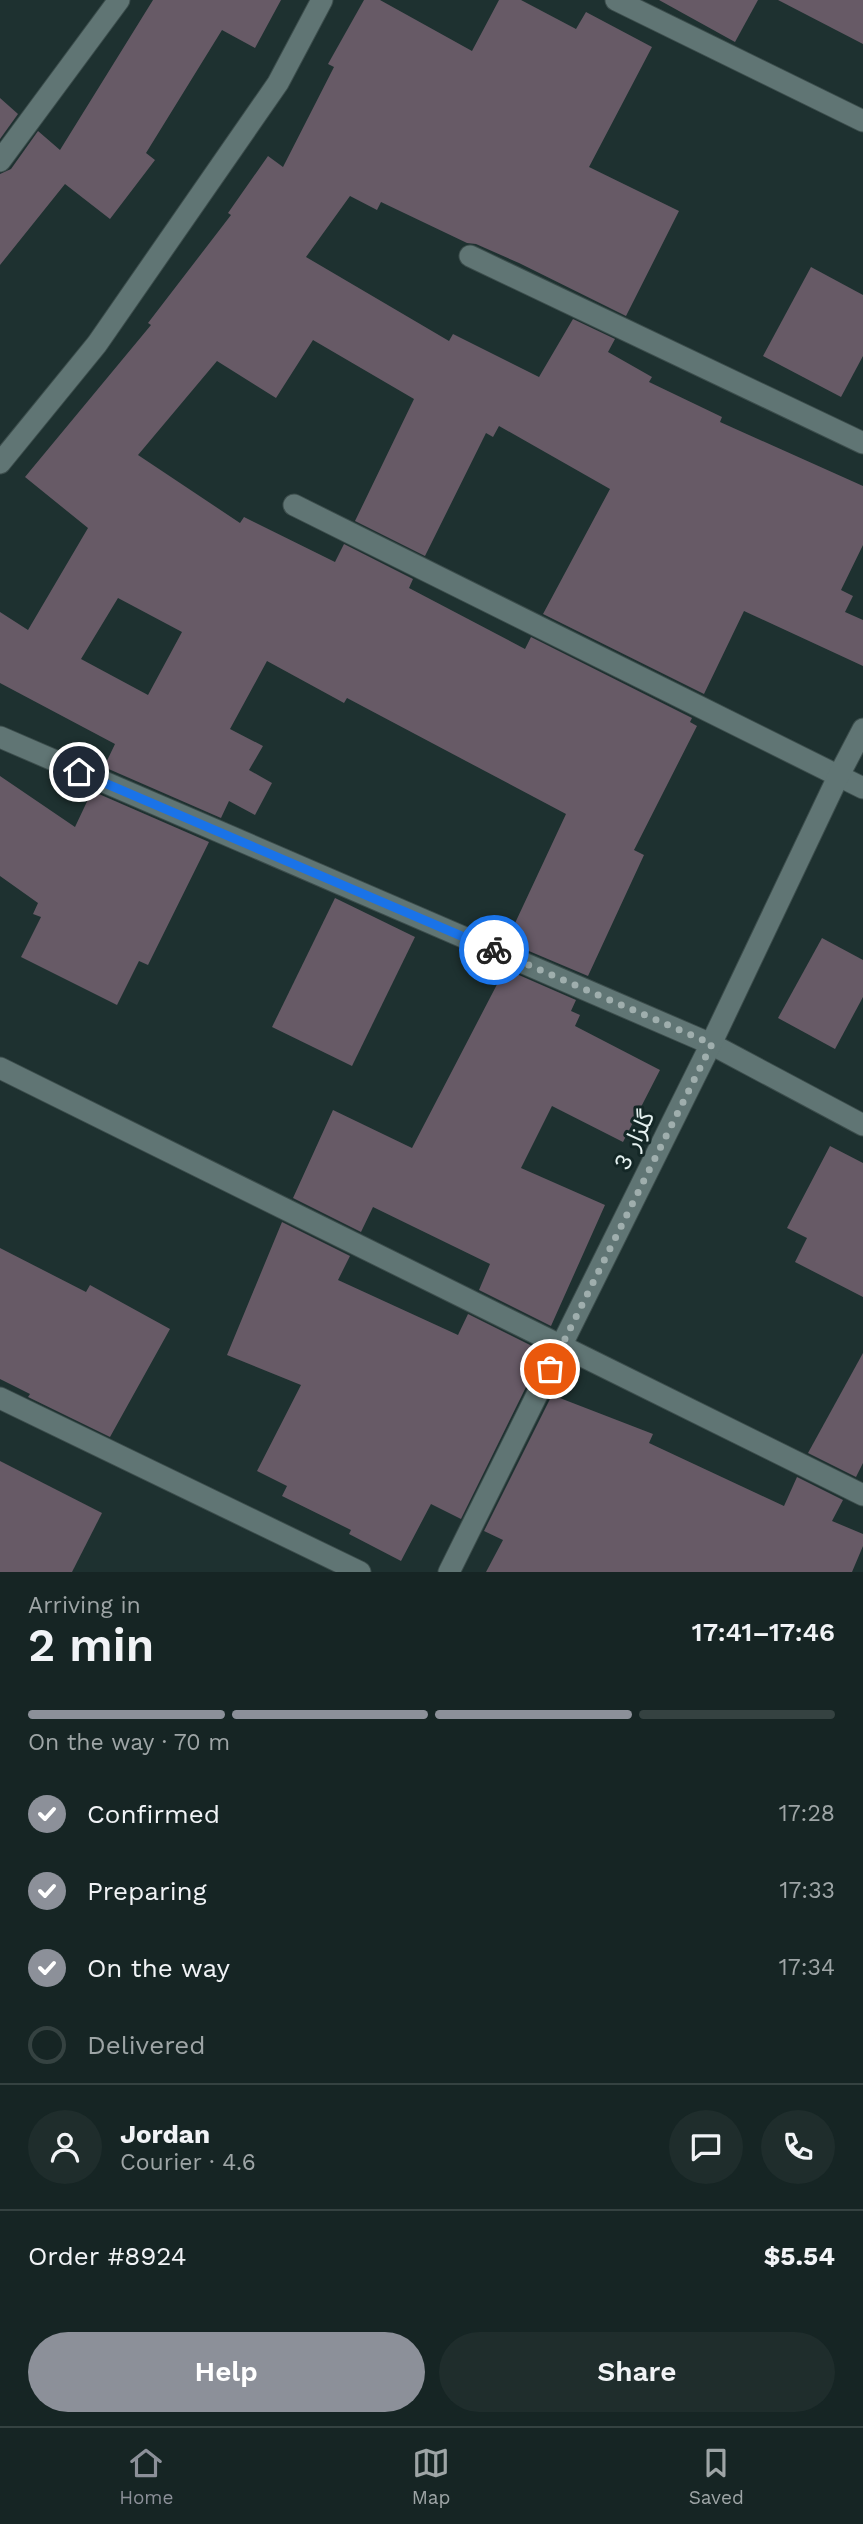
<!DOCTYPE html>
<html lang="en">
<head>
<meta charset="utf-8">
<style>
	body { margin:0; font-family:"Work Sans","Noto Sans Arabic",sans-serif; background:#1f2d2c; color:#f1f3f6; height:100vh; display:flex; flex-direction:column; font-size:26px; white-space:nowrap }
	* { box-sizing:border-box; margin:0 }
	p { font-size:23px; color:#9ea5a6 }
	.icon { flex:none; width:38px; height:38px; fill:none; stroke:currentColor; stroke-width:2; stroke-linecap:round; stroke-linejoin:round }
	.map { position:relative; height:1572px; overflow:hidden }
	.drawer { display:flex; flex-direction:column; background:#162524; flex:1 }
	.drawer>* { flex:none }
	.pin { position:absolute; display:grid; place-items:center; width:60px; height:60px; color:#fff; margin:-30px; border:4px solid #fff; border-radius:50%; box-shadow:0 2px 7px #0007 }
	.courier { position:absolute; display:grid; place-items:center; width:70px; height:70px; margin:-35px; border:5px solid #1a73e8; border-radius:50%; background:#fff; color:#222; box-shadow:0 2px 9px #0007 }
	.headline em { font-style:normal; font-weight:600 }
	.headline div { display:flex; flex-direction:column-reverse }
	.headline { display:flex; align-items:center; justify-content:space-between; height:119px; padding:0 28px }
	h1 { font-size:46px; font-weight:600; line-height:52px }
	.bar { display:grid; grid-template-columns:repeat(4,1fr); gap:10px 7px; align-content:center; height:84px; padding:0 28px }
	.bar i { height:9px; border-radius:5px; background:#354241 }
	.bar .active { background:#8c9099 }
	.bar p { grid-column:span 4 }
	.line { display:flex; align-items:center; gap:18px; padding:0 28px; border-top:2px solid #354241 }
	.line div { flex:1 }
	.round { display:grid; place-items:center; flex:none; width:74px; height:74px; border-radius:37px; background:#1f2d2c }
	ol { padding:0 28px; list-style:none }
	li { display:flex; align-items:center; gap:21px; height:77px }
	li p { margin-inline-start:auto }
	li .icon { padding:7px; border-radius:50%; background:#8c9099; color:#fff; stroke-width:4 }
	li:last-child { color:#9ea5a6 }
	li i { width:38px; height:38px; border:4px solid #354241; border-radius:50% }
	.action { display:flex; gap:14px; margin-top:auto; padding:14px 28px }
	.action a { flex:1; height:80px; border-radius:42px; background:#8c9099; color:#fff; font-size:28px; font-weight:600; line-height:80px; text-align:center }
	.action a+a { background:#1f2d2c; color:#f1f3f6 }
	.menu { display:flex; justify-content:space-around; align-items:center; height:98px; border-top:2px solid #354241; background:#162524; font-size:19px; color:#9ea5a6 }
	.menu a { display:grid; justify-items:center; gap:4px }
	.menu .active { color:#8c9099 }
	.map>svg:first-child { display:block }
	.building { fill:#675a66; fill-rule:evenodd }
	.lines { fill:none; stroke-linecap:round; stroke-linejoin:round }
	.minor-casing { stroke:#3c4d4c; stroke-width:23 }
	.minor { stroke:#607574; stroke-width:21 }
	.done { stroke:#9faead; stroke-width:7; stroke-dasharray:0 12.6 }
	.route { stroke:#1a73e8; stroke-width:9 }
	.labels { text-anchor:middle; stroke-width:6; stroke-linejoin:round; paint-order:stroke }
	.street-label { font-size:24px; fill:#e5f1f0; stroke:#142726 }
</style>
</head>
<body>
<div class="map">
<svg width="863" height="1572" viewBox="0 0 863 1572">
	<rect width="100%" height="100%" fill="#1e3130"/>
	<!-- building -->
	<g class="building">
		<path d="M 153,0 L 281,0 L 255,48 L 222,30 L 146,153 L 155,160 L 110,219 L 65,184 L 0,265 L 0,174 L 11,169 L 38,131 L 60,150 Z"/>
		<path d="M 364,0 L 380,0 L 472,51 L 499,0 L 521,0 L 576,29 L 586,12 L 652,47 L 589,167 L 679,211 L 626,316 L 519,263 L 476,244 L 467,243 L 381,202 L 377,210 L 350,196 L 306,257 L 449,341 L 453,334 L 539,377 L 573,319 L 615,339 L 608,352 L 652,377 L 649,382 L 722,417 L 720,422 L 863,486 L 863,545 L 841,590 L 853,596 L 845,612 L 863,620 L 863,666 L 744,611 L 704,694 L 543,614 L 610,489 L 499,426 L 493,437 L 486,433 L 425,556 L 355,521 L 414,399 L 313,340 L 276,398 L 217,361 L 138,455 L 240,523 L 244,517 L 335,562 L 344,544 L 413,579 L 409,588 L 525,649 L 531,637 L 692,718 L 690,722 L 697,726 L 634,850 L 644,855 L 588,976 L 517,946 L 520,941 L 509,936 L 566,814 L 347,698 L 344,703 L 267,661 L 230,729 L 263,746 L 249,770 L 272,783 L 255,815 L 229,801 L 221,818 L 104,767 L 115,744 L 0,683 L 0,612 L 28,630 L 88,528 L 25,477 L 151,325 L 148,323 L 231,215 L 228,213 L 268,156 L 283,167 L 334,67 L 328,64 ZM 118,598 L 182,632 L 148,695 L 81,659 Z"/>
		<path d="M 659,0 L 758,0 L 735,42 Z"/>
		<path d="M 778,0 L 863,0 L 863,44 Z"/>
		<path d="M 0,98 L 18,114 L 0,139 Z"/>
		<path d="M 811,267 L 863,295 L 863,356 L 841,397 L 763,356 Z"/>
		<path d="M 0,776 L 75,827 L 92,791 L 209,842 L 148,965 L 139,961 L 117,1005 L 21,957 L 41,917 L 33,914 L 38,903 L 0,876 Z"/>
		<path d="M 335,898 L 415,937 L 352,1066 L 272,1027 Z"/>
		<path d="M 822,938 L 863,960 L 863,997 L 835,1049 L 778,1018 Z"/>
		<path d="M 505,969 L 576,1000 L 571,1011 L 580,1015 L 575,1026 L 660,1070 L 623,1142 L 552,1106 L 521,1168 L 605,1205 L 551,1326 L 479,1290 L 490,1264 L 373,1207 L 361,1232 L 293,1198 L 333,1110 L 412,1148 Z"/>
		<path d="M 830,1146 L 863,1163 L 863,1297 L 795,1262 L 807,1238 L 787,1228 Z"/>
		<path d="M 282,1222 L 350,1256 L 338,1280 L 458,1335 L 468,1314 L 540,1350 L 524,1384 L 527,1385 L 461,1519 L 431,1504 L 401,1561 L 349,1534 L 351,1530 L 282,1496 L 287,1486 L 257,1471 L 301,1385 L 227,1355 Z"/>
		<path d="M 0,1248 L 86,1292 L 90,1285 L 170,1329 L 110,1437 L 28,1397 L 30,1394 L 0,1379 Z"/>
		<path d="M 863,1353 L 863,1463 L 856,1477 L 808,1453 Z"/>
		<path d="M 552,1395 L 653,1434 L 649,1443 L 784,1506 L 797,1477 L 843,1500 L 832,1521 L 863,1534 L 863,1546 L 852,1572 L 486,1572 L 503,1540 L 484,1531 Z"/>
		<path d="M 0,1461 L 102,1513 L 72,1572 L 0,1572 Z"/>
	</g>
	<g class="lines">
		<!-- minor casing -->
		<g class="minor-casing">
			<g id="minor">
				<path d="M 616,0 L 863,121"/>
				<path d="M 0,161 L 119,0"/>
				<path d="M 470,256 L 863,443"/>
				<path d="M 0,463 L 97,344 L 278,83 L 322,0"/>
				<path d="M 294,505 L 863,788"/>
				<path d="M 0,737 L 711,1044 L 863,1125"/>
				<path d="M 0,1068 L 863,1495"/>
				<path d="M 0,1398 L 360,1572"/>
				<path d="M 449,1572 L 711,1044 L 838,777 L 863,729"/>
			</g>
		</g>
		<!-- minor -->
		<use href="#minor" class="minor"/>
	</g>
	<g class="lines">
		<!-- done -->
		<path class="done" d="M 494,950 L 712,1044 L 550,1369"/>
		<!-- route -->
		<path class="route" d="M 79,772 L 494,950"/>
	</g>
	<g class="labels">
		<!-- street labels -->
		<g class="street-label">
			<text transform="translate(634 1140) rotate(-64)" y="8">گلزار 3</text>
		</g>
	</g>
</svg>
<div class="pin" style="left:550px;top:1369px;background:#ea580c"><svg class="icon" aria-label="bag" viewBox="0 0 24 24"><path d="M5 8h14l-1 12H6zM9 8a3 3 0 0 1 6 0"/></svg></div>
<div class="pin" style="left:79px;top:772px;background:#1f2937"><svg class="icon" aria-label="home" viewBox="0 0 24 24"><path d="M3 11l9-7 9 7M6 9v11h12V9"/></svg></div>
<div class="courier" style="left:494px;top:950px"><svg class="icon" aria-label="bike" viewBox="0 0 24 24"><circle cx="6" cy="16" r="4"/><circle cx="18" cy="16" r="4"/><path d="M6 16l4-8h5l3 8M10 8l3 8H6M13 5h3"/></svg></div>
</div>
<section class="drawer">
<div class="headline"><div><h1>2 min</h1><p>Arriving in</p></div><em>17:41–17:46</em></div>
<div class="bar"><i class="active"></i><i class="active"></i><i class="active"></i><i></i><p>On the way · 70 m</p></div>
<ol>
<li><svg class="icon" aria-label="check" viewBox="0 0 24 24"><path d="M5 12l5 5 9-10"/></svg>Confirmed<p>17:28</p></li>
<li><svg class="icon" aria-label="check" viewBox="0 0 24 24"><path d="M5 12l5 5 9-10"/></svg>Preparing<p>17:33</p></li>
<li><svg class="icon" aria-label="check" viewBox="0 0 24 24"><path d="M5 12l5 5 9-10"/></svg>On the way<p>17:34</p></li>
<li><i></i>Delivered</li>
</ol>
<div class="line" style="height:126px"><a class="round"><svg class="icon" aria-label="person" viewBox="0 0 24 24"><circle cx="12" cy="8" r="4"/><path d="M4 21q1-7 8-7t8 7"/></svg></a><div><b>Jordan</b><p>Courier · 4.6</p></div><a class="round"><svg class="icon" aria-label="chat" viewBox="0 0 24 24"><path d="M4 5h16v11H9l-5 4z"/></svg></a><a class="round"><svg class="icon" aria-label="phone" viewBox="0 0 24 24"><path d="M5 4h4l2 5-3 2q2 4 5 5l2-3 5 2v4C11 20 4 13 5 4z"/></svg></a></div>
<div class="line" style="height:91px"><div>Order #8924</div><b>$5.54</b></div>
<div class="action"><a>Help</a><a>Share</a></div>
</section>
<nav class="menu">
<a class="active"><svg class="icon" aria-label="home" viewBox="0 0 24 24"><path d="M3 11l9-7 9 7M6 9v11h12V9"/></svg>Home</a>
<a><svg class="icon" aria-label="map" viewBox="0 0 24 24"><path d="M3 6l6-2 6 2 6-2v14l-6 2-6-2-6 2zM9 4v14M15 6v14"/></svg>Map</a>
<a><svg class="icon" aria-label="saved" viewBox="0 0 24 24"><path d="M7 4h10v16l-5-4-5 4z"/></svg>Saved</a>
</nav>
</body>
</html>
